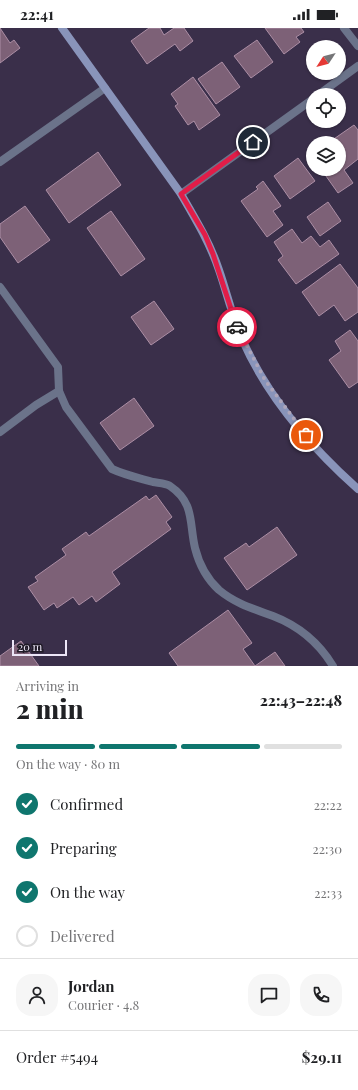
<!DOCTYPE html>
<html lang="en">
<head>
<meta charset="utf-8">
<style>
	body { margin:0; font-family:"Playfair Display",serif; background:#f6f6f6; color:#202124; height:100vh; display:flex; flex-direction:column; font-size:15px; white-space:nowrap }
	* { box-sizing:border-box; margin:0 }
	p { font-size:13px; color:#757577 }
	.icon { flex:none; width:22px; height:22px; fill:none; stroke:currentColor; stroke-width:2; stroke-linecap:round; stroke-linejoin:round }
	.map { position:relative; height:638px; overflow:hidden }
	.panel { display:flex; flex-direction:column; background:#fff; flex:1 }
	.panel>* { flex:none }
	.needle { width:26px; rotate:234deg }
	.buttons { position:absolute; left:306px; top:12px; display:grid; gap:8px }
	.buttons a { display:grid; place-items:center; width:40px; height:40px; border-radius:50%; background:#fff; box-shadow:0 1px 3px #0004; font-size:20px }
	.scale { position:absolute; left:12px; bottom:10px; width:55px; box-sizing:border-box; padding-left:4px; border:2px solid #ece6f7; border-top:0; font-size:11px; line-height:14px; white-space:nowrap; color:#ece6f7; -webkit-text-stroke:3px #1f1a26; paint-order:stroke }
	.pin { position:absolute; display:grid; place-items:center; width:34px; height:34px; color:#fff; margin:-17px; border:2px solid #fff; border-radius:50%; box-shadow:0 1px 4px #0007 }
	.courier { position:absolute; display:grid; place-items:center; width:40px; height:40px; margin:-20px; border:3px solid #e11d48; border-radius:50%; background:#fff; color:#222; box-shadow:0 1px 5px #0007 }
	.headline em { font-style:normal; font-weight:800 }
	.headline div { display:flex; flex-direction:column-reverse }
	.headline { display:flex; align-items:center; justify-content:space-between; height:68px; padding:0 16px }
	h1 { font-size:26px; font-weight:800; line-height:30px }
	.bar { display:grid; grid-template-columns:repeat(4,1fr); gap:6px 4px; align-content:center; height:48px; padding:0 16px }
	.bar i { height:5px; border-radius:3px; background:#e0e0e0 }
	.bar .on { background:#0f766e }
	.bar p { grid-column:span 4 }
	.line { display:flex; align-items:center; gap:10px; padding:0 16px; border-top:1px solid #e0e0e0 }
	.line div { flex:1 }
	.round { display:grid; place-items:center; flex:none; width:42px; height:42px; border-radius:16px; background:#f6f6f6 }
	ol { padding:0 16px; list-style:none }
	li { display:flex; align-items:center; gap:12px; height:44px }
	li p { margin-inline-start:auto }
	li .icon { padding:4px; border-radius:50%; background:#0f766e; color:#fff; stroke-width:4 }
	li:last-child { color:#757577 }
	li i { width:22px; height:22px; border:2px solid #e0e0e0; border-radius:50% }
	.status { display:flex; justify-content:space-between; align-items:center; height:28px; padding:0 20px; background:#fff; direction:ltr }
	.status svg { height:11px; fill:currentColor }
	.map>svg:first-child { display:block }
	.building { fill:#7d6177; stroke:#ac8ea5 }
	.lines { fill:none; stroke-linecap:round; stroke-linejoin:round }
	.lane { stroke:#6b738a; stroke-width:8 }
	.street { stroke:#6b738a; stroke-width:8 }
	.secondary { stroke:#8994ba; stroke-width:8 }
	.done { stroke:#aea6ba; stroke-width:4; stroke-dasharray:0 7.2 }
	.route { stroke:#e11d48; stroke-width:5 }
</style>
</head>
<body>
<div class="status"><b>22:41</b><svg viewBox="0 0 49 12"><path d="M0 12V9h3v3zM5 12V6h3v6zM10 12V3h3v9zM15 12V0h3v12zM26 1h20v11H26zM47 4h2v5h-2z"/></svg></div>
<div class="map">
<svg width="358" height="638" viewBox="0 0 358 638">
	<rect width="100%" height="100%" fill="#3a2f4a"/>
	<!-- building -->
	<g class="building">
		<path d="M 0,0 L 10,15 L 14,12 L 20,20 L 0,35 Z"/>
		<path d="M 149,0 L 160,0 L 164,7 L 174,0 L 184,0 L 193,13 L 180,23 L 175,16 L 147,36 L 131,13 Z"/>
		<path d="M 265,0 L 301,0 L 304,4 L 296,9 L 300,14 L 284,26 Z"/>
		<path d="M 257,12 L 273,34 L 251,50 L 234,28 Z"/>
		<path d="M 222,34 L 240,59 L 216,76 L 198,51 Z"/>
		<path d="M 193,49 L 220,87 L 199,102 L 194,93 L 188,97 L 175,78 L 178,76 L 171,66 Z"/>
		<path d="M 354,97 L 358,102 L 358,131 L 344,142 L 353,155 L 338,165 L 321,141 L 339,141 L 339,115 L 328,115 Z"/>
		<path d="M 98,124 L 121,157 L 69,195 L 46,162 Z"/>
		<path d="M 298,130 L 315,153 L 290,171 L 274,148 Z"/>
		<path d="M 263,153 L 281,178 L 273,183 L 283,197 L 267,209 L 241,173 L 258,161 L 256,159 Z"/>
		<path d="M 328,174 L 341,193 L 320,208 L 307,189 Z"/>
		<path d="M 25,178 L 50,212 L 18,235 L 0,209 L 0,196 Z"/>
		<path d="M 111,183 L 145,231 L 121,248 L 87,200 Z"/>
		<path d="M 292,201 L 302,215 L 311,208 L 320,219 L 329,212 L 339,226 L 296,256 L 278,232 L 283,228 L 274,214 Z"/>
		<path d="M 340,236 L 358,260 L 358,284 L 345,293 L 334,277 L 319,288 L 302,264 Z"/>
		<path d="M 154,273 L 174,301 L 151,317 L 131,289 Z"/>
		<path d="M 350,302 L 358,313 L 358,354 L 349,360 L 329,332 L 341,323 L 335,313 Z"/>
		<path d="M 134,370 L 154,398 L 120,422 L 100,395 Z"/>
		<path d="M 156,467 L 172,489 L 166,494 L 171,501 L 112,544 L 120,556 L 96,574 L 92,568 L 79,577 L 73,569 L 57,580 L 54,575 L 44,582 L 28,559 L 38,553 L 35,549 L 66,527 L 62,521 L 86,504 L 89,508 L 146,468 L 149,472 Z"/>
		<path d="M 277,499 L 297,527 L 247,562 L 224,530 L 246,515 L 249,519 Z"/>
		<path d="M 228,582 L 252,615 L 243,621 L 255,638 L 275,624 L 285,638 L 178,638 L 169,625 Z"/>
		<path d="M 21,613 L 39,638 L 0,638 L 0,628 Z"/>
	</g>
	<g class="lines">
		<!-- lane -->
		<g class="lane">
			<path d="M 0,134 L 105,60"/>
			<path d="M 0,259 L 58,339 L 59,363 L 66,379 L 112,441 C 125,447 139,450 153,454 C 158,455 166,455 170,458 C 195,475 189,495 195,520 C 199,536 207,551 219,562 C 236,576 254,581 273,588 C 299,598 319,615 333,638"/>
			<path d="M 0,404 L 36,377 L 59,363"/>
		</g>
		<!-- street -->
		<g class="street">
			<path d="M 344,0 L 358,18"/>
			<path d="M 318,67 L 358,38"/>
			<path d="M 181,166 L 313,71"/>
		</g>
		<!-- secondary -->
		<path class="secondary" d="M 62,0 L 181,166 C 195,190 210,215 219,242 C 227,265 232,288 242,311 C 267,368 312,420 358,461"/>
	</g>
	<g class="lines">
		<!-- done -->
		<path class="done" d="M 237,299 L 265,352 L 306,407"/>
		<!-- route -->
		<path class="route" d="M 237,299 L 213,226 L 205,207 L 181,166 L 253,114"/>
	</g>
</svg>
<div class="buttons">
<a><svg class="needle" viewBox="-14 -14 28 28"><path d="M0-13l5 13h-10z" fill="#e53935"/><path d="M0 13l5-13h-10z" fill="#757577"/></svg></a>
<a><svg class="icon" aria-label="locate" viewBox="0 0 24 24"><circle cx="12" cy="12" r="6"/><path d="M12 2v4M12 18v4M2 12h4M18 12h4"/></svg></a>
<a><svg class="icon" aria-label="layers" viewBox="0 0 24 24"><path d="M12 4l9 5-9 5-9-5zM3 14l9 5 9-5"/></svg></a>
</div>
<div class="scale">20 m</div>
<div class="pin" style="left:306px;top:407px;background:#ea580c"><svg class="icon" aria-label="bag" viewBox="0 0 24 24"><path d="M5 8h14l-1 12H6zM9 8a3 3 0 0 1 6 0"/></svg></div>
<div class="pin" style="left:253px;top:114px;background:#1f2937"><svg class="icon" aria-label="home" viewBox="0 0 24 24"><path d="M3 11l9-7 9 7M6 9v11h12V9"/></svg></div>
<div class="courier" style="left:237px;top:299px"><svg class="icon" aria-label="car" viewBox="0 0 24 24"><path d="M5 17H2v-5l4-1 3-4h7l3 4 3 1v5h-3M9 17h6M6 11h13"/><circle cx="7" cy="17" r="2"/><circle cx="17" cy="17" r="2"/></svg></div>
</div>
<section class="panel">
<div class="headline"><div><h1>2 min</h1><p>Arriving in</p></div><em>22:43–22:48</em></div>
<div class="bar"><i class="on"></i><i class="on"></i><i class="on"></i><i></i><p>On the way · 80 m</p></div>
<ol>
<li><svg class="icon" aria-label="check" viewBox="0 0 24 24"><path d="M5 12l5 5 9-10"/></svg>Confirmed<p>22:22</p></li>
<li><svg class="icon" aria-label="check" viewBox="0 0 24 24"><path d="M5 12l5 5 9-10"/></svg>Preparing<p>22:30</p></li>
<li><svg class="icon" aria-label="check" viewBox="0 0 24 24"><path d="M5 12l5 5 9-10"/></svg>On the way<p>22:33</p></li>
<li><i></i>Delivered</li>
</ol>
<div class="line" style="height:72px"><a class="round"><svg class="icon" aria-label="person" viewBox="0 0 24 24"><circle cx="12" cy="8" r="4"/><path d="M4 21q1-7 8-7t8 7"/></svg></a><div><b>Jordan</b><p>Courier · 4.8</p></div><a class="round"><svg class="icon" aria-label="chat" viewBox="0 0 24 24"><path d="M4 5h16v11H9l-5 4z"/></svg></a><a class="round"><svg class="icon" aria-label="phone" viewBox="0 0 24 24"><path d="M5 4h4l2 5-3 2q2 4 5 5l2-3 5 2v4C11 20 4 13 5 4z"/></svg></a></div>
<div class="line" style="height:52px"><div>Order #5494</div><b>$29.11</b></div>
</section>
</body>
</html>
